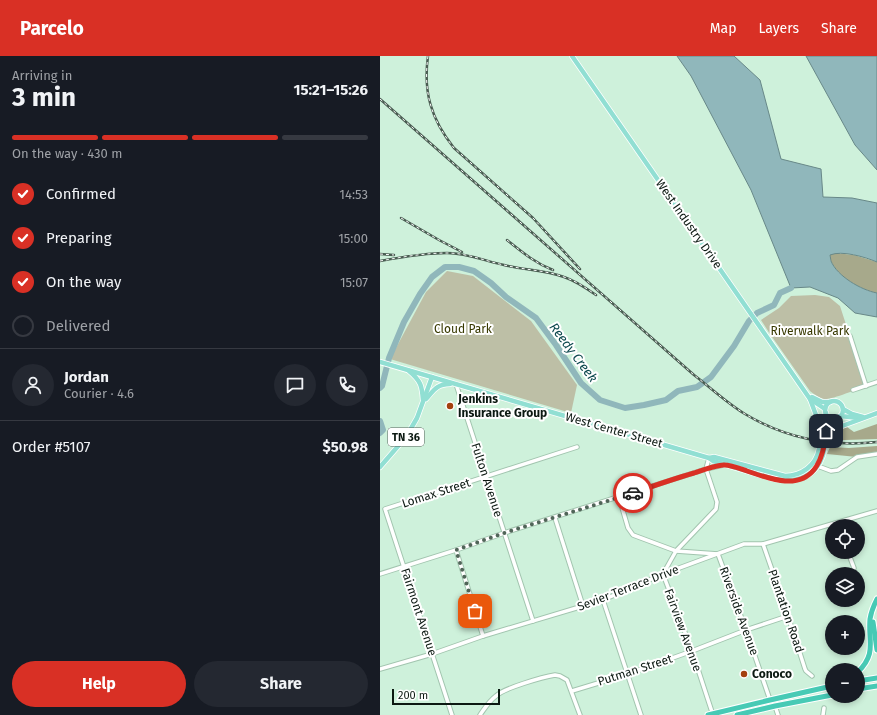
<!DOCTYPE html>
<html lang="en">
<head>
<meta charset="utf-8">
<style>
	body { margin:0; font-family:"Fira Sans",sans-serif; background:#242831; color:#f1f3f6; height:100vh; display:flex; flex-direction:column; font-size:15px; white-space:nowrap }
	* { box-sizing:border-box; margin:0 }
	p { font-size:13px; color:#9ea1a6 }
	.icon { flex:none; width:22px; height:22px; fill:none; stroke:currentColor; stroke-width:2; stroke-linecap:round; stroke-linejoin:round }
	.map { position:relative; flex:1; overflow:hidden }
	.panel { display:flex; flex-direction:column; background:#171b24; width:380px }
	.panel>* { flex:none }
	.tools { position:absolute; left:445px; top:463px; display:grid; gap:8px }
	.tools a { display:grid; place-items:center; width:40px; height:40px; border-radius:50%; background:#171b24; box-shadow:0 2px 6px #0003; font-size:20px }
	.scale { position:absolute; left:12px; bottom:10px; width:108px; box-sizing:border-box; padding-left:4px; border:2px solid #0c1912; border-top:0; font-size:11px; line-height:14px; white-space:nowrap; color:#0c1912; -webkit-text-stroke:3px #fff; paint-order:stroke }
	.pin { position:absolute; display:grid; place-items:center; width:34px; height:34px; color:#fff; margin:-17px; border-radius:8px; box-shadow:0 2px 6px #0006 }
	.courier { position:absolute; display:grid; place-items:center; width:40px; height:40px; margin:-20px; border:3px solid #d93025; border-radius:50%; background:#fff; color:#222; box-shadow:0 1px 5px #0007 }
	.summary em { font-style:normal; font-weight:700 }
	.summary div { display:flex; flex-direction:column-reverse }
	.summary { display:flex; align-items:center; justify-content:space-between; height:68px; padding:0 12px }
	h1 { font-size:26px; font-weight:700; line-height:30px }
	.bar { display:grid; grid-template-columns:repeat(4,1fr); gap:6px 4px; align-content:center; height:48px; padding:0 12px }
	.bar i { height:5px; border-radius:3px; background:#363941 }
	.bar .active { background:#d93025 }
	.bar p { grid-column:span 4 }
	.line { display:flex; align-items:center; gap:10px; padding:0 12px; border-top:1px solid #363941 }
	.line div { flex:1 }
	.round { display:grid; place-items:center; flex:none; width:42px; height:42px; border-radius:21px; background:#242831 }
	ol { padding:0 12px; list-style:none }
	li { display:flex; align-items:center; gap:12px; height:44px }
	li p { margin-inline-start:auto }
	li .icon { padding:4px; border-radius:50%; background:#d93025; color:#fff; stroke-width:4 }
	li:last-child { color:#9ea1a6 }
	li i { width:22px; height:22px; border:2px solid #363941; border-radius:50% }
	.button { display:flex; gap:8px; margin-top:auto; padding:8px 12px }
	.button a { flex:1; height:46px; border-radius:24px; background:#d93025; color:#fff; font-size:16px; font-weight:700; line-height:46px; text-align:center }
	.button a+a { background:#242831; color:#f1f3f6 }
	header { display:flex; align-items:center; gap:24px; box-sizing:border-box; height:56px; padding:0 20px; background:#d93025; color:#fff }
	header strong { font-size:19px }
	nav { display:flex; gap:22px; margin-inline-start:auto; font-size:14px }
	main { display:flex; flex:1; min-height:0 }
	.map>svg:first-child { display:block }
	.green { fill:#bdbfa6 }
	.forest { fill:#a7a98b }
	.water { fill:#90b7bb; stroke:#688888 }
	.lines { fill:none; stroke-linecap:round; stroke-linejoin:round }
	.river { stroke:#90b7bb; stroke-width:6 }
	.minor-casing { stroke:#a2c5af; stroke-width:5.5 }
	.major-casing { stroke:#fff; stroke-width:6 }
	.highway-casing { stroke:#fff; stroke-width:7 }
	.minor { stroke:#fff; stroke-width:3.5 }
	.major { stroke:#91dfd3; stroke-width:4.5 }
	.highway { stroke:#47cab5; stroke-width:5 }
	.rail-casing { stroke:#495c51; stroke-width:2.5 }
	.rail { stroke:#fff; stroke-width:1; stroke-dasharray:3; stroke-linecap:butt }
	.done { stroke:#506558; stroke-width:4; stroke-dasharray:0 7.2 }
	.route { stroke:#d93025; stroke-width:5 }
	.poi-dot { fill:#a4400e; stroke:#fff; stroke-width:1.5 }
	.labels { text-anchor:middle; stroke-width:4; stroke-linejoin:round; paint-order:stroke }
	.shield { fill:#fff; stroke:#555e59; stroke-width:1 }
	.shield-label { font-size:11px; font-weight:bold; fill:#0c1912 }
	.street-label { font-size:12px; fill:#0c1912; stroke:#fff }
	.park-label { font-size:12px; fill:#383901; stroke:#fff }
	.poi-label { font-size:12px; font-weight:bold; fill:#0c1912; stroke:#fff; text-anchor:start }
	.water-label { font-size:13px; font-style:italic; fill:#0c484d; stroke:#fff }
</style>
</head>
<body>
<header>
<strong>Parcelo</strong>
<nav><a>Map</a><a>Layers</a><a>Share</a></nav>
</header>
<main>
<section class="panel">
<div class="summary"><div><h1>3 min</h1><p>Arriving in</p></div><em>15:21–15:26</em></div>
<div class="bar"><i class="active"></i><i class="active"></i><i class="active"></i><i></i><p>On the way · 430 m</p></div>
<ol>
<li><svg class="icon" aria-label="check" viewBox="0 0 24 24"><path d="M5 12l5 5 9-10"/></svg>Confirmed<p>14:53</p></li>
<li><svg class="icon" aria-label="check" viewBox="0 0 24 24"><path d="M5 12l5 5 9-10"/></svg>Preparing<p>15:00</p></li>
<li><svg class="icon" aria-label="check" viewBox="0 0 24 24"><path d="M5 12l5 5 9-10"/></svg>On the way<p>15:07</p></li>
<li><i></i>Delivered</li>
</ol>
<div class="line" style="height:72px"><a class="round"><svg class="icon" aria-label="person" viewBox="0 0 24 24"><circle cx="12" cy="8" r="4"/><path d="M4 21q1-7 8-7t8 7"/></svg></a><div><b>Jordan</b><p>Courier · 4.6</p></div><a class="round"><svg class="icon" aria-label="chat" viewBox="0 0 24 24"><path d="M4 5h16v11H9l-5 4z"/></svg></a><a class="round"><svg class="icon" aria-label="phone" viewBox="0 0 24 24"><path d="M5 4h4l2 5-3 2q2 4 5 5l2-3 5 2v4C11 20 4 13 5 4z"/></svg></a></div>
<div class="line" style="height:52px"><div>Order #5107</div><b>$50.98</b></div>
<div class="button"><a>Help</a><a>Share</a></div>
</section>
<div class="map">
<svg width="497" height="659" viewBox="0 0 497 659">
	<rect width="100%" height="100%" fill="#cef1db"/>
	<!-- green -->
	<g class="green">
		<path d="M 67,215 L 93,220 L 151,265 L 197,329 L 191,357 L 10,303 L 46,236 Z"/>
		<path d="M 435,239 L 449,241 L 460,250 L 486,330 C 477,333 452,344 444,343 C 439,342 434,338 430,335 L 390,278 L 381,264 L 399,252 L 411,240 Z"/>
	</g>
	<!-- forest -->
	<g class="forest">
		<path d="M 455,197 L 474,199 L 497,206 L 497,237 C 481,234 457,220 451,205 C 450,203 450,200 450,198 Z"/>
		<path d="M 497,368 L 497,383 L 465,384 L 446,384 L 454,373 L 467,371 L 474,376 Z"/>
		<path d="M 497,390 L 497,398 L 477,401 L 447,398 L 450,391 L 469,392 Z"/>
	</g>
	<!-- water -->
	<g class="water">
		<path d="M 297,0 L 354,0 L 380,24 L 401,103 L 441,113 L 443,141 L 472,142 L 497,147 L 497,206 C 485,201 462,194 450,199 C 450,199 451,205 451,205 C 457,220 481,234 497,237 L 497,261 L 475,257 L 458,242 L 430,231 L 411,232 L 371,134 L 311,20 Z"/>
		<path d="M 426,0 L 497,0 L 497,114 L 475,89 Z"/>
	</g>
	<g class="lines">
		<!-- river -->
		<g class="river">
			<path d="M 0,332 L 2,330 L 9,302 L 24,266 L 40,238 L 52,221 L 65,211 L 79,211 L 94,215 L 111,227 L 126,241 L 156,262 L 176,289 L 201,327 L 220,344 L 245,352 L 264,349 L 286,344 L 298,335 L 317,331 L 331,321 L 354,290 L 369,265 L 377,257 L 394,249 L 400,237 L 411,232"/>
			<path d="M 0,365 L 3,374 L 0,377"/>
		</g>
		<!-- minor casing -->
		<g class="minor-casing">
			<g id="minor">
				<path d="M 470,280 L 486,330"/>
				<path d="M 76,328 L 153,565"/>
				<path d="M 473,334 L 497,326"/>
				<path d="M 435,409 L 451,415 L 458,414 L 477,401 L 497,398"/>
				<path d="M 326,413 L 337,446 L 336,453 L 296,495 L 283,518 L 312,595 L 333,659"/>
				<path d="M 326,413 L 329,402"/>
				<path d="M 239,441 L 248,472 L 253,479 L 296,495 L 338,498 L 366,574 L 390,644"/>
				<path d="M 175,462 L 203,550"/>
				<path d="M 383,488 L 408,560 L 425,613 L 426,615 L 432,620"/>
				<path d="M 76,494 L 103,580"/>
				<path d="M 468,496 L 474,512"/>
				<path d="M 0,518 L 76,494 L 124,477 L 326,413 L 343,409"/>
				<path d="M 223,544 L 261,659"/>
				<path d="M 0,613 L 52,598 L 103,580 L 223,544 L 283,518 L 364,488 L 383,488 L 497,455"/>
				<path d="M 192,635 L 248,618 L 312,595 L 366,574 L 408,560"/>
				<path d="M 395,650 L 398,659"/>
				<path d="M 72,659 L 5,453 L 197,391"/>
				<path d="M 100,659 C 105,652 109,645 116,640 C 124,632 163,621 175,619 L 180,620 L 187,624 L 200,659"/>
				<path d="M 443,659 L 444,652"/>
			</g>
		</g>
		<!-- major casing -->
		<g class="major-casing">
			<g id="major">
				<path d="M 192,0 L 430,343 L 445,353"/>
				<path d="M 0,306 L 329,402 L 333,405 L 394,423 C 416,427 436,421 443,399 C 447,384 443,376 453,363"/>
				<path d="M 29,315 C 41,325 42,330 43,344"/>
				<path d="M 432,341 L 442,346 L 450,346"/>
				<path d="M 46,343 C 54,334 57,328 70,328"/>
				<path d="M 430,343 L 436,359 L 439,376"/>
				<circle cx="454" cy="354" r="9"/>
				<path d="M 463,353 L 472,358 L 483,361"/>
				<path d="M 460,360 L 479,362"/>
				<path d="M 446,381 L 449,376 L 454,373 L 497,357"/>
				<path d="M 329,402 L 334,401 L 405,420 C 421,420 436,410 439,393 C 440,388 438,383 439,378 C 441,370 445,364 446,357"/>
				<path d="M 0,411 L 26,381 L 37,362 L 52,321"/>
			</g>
		</g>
		<!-- highway casing -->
		<g class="highway-casing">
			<g id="highway">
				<path d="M 493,566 L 497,594"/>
				<path d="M 478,616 C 497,597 488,586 490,563 C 491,556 494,549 497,543"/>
				<path d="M 478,625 L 497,622"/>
				<path d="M 478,633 L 497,630"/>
				<path d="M 328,659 L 390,644 L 452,630"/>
				<path d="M 357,659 L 395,650 L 452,639"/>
			</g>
		</g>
		<!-- minor -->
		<use href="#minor" class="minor"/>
		<!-- major -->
		<use href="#major" class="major"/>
		<!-- highway -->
		<use href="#highway" class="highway"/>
		<!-- rail casing -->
		<g class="rail-casing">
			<g id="rail">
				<path d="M 48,0 C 43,36 51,63 74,92 L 153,162 L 200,213"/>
				<path d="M 0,43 L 314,319 C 331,332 347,347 365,358 C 405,382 451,391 497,386"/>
				<path d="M 21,162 L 59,184 L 82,196"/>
				<path d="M 127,184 C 142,196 155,207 173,214"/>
				<path d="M 0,198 L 14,199"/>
				<path d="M 0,205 C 22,201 45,197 67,197 C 87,197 105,205 124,209 C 144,214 165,214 184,221 C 196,225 206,232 216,239"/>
			</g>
		</g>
		<!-- rail -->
		<use href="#rail" class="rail"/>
	</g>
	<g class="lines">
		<!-- done -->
		<path class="done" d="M 95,555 L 76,494 L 124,477 L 253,437"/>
		<!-- route -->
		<path class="route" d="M 253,437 C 273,430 293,423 314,417 C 323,414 333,410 343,409 C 349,408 361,413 367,415 C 379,419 392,424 405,425 C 436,427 444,401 446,375"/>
	</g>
	<!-- markers -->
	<g class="poi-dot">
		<circle cx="70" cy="350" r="4"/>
		<circle cx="364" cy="618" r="4"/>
	</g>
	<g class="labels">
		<!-- shield labels -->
		<rect class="shield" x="8" y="372" width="36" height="18" rx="3"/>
		<g class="shield-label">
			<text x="26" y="385">TN 36</text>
		</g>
		<!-- street labels -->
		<g class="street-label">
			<text transform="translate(309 168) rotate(55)" y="4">West Industry Drive</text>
			<text transform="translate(234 374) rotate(16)" y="4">West Center Street</text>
			<text transform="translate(107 424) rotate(72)" y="4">Fulton Avenue</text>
			<text transform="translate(56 437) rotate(-18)" y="4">Lomax Street</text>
			<text transform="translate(248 532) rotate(-21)" y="4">Sevier Terrace Drive</text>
			<text transform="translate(359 555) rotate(70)" y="4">Riverside Avenue</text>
			<text transform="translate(406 555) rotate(71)" y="4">Plantation Road</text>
			<text transform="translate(39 556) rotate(72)" y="4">Fairmont Avenue</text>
			<text transform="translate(303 574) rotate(70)" y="4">Fairview Avenue</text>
			<text transform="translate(255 614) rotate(-18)" y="4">Putman Street</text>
		</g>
		<!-- park labels -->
		<g class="park-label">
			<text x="83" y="277">Cloud Park</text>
			<text x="430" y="279">Riverwalk Park</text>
		</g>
		<!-- poi labels -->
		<g class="poi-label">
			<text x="78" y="347">Jenkins<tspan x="78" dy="14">Insurance Group</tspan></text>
			<text x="372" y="622">Conoco</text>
		</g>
		<!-- water labels -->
		<g class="water-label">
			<text transform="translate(194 296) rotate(53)" y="5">Reedy Creek</text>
		</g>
	</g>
</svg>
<div class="tools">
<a><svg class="icon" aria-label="locate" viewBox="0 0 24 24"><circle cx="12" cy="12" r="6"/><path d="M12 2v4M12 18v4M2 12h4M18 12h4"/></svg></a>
<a><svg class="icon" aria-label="layers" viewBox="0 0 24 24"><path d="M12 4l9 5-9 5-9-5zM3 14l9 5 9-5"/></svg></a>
<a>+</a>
<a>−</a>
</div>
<div class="scale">200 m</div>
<div class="pin" style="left:95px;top:555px;background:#ea580c"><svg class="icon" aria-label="bag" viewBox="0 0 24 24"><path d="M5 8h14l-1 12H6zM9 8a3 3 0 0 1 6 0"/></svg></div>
<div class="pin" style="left:446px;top:375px;background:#1f2937"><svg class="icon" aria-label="home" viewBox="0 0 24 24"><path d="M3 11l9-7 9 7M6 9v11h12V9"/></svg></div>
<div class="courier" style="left:253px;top:437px"><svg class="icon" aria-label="car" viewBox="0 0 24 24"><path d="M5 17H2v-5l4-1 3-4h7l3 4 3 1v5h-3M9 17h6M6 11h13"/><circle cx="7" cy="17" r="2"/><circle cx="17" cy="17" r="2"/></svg></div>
</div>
</main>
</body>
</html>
